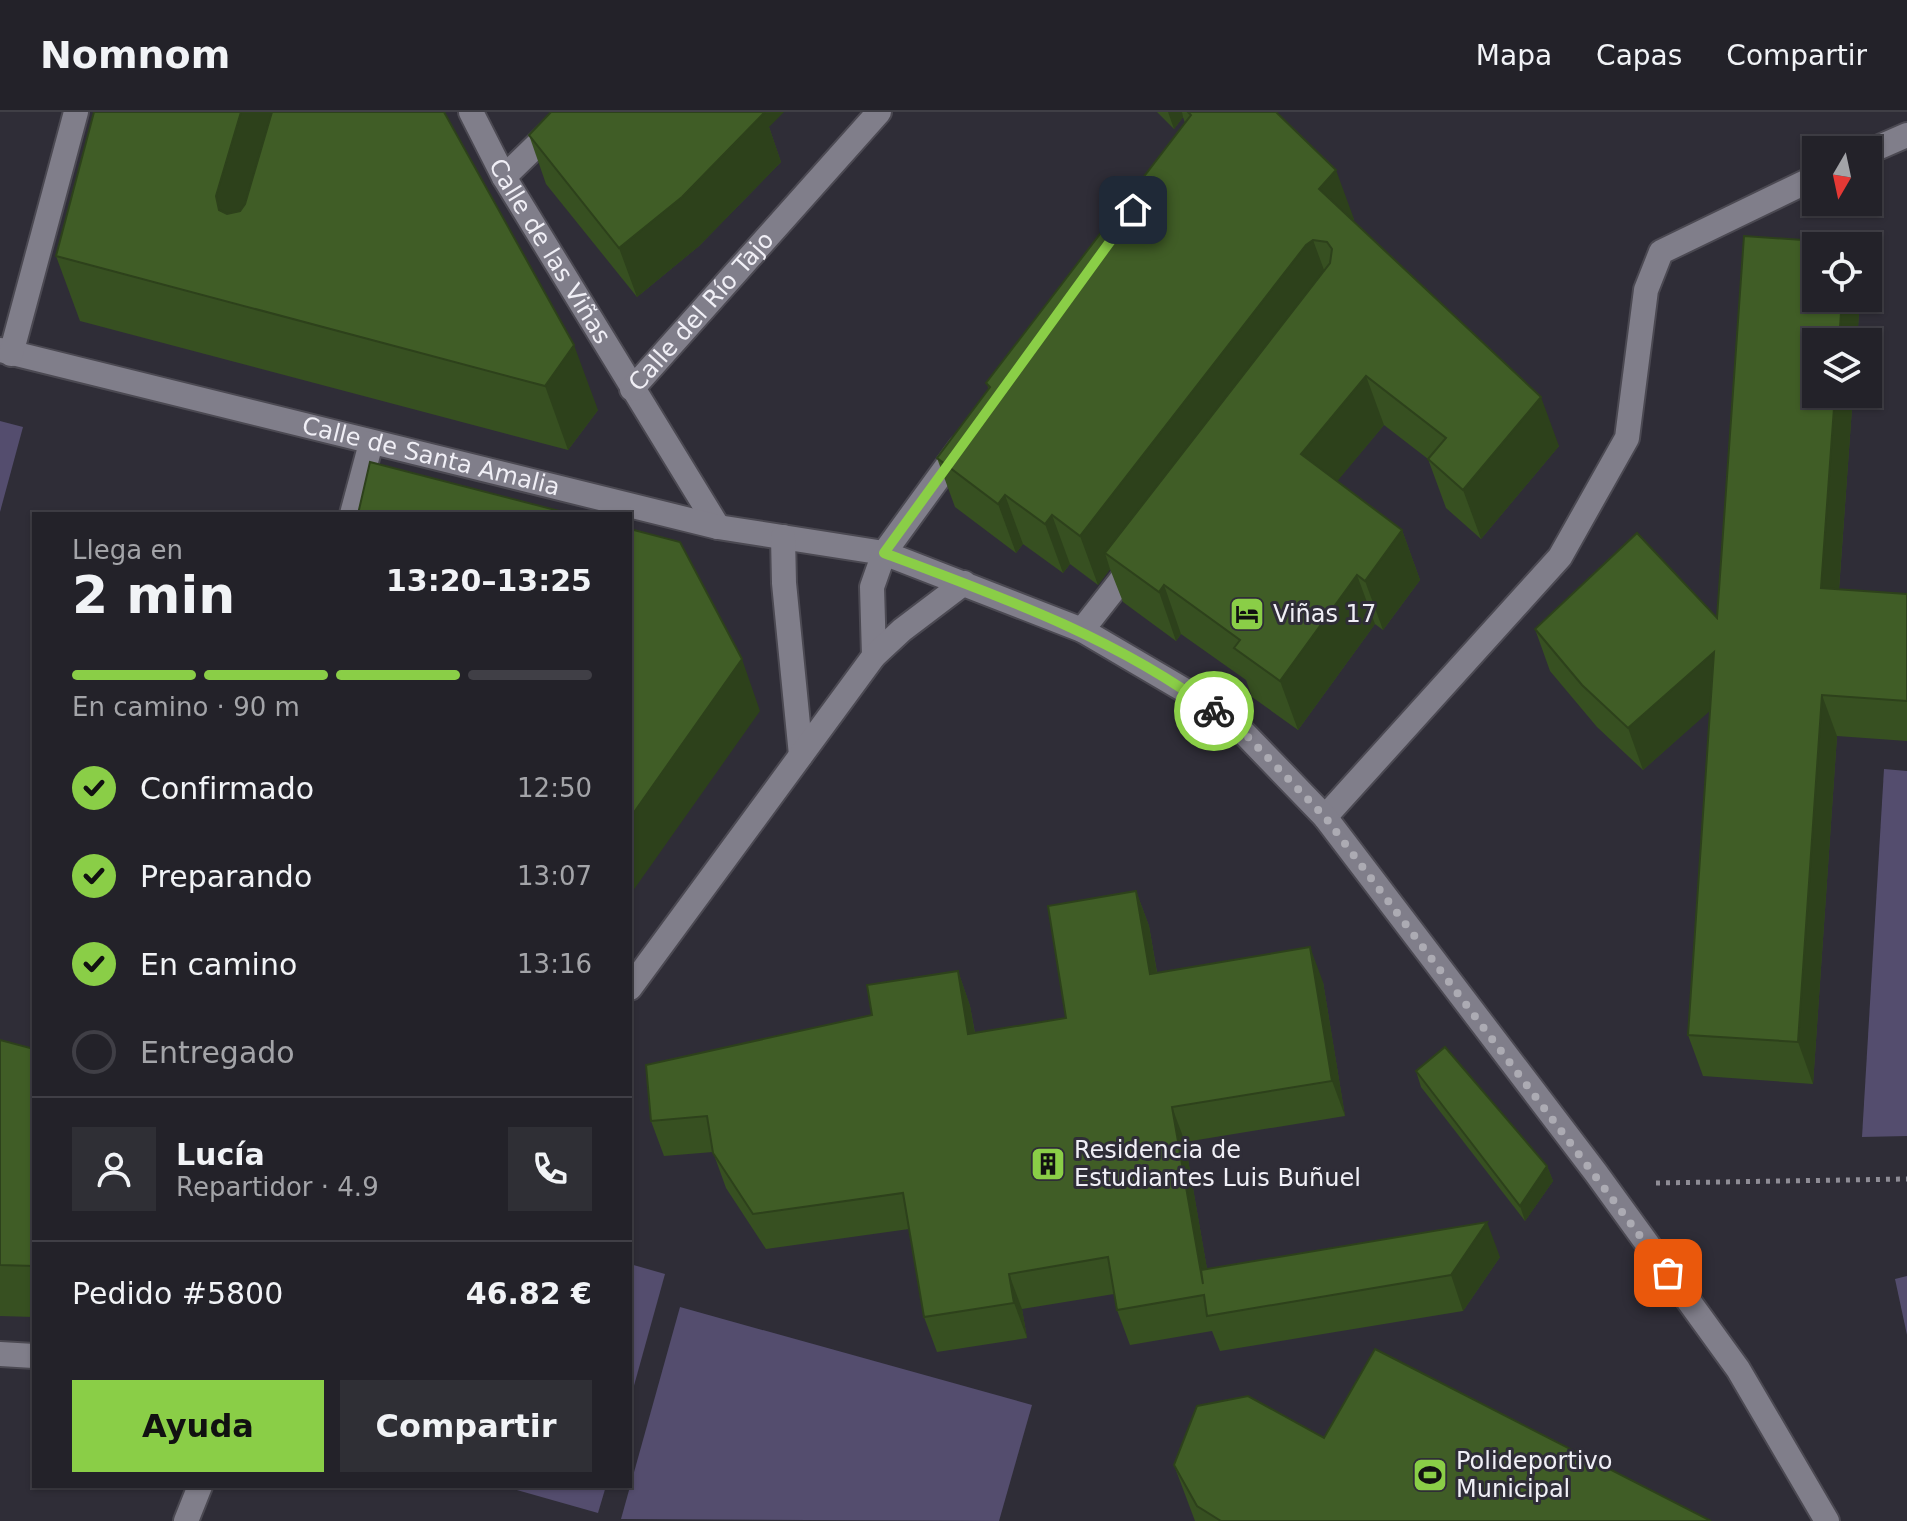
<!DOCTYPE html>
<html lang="es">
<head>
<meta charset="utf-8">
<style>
	body { margin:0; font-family:"DejaVu Sans",sans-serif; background:#2f2f35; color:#f1f3f6; height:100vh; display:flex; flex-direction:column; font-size:30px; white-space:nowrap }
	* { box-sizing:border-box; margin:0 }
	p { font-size:26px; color:#a3a4a8 }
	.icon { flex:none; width:44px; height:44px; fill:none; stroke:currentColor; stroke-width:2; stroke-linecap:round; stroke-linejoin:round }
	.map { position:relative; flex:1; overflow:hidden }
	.details { position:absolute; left:32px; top:400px; width:600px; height:976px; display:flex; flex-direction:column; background:#232229; border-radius:0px; box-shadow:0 2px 6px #0004,0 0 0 2px #403f46 }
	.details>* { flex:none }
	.needle { width:52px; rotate:189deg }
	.controls { position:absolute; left:1802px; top:24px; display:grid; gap:16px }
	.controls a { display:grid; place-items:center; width:80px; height:80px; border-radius:0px; background:#232229; box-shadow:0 2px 6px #0004,0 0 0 2px #403f46; font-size:40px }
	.pin { position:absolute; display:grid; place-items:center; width:68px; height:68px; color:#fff; margin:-34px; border-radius:16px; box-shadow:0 4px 12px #0006 }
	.courier { position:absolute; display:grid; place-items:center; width:80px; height:80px; margin:-40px; border:6px solid #8ace47; border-radius:50%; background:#fff; color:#222; box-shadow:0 2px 10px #0007 }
	.headline em { font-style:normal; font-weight:600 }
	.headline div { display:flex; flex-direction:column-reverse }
	.headline { display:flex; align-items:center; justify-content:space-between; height:136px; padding:0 40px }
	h1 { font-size:52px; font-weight:600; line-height:60px }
	.bar { display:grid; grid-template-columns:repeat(4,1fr); gap:12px 8px; align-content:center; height:96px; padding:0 40px }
	.bar i { height:10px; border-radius:6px; background:#403f46 }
	.bar .current { background:#8ace47 }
	.bar p { grid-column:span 4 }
	.line { display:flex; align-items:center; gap:20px; padding:0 40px; border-top:2px solid #403f46 }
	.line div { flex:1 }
	.round { display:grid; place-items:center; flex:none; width:84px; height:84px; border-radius:0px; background:#2f2f35 }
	ol { padding:0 40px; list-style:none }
	li { display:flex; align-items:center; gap:24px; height:88px }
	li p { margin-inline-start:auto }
	li .icon { padding:8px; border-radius:50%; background:#8ace47; color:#111; stroke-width:4 }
	li:last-child { color:#a3a4a8 }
	li i { width:44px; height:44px; border:4px solid #403f46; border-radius:50% }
	.button { display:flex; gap:16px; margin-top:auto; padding:16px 40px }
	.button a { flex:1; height:92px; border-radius:0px; background:#8ace47; color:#111; font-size:32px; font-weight:600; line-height:92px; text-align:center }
	.button a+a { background:#2f2f35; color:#f1f3f6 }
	header { display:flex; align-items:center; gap:48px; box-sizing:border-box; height:112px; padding:0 40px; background:#232229; border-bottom:2px solid #403f46 }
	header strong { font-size:38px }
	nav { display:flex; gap:44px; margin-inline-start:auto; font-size:28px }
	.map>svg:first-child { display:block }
	.green { fill:#544d6e }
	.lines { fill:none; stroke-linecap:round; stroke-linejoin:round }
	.lane-casing { stroke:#4b4952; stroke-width:28 }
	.street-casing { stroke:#4b4952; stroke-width:28 }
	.path { stroke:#8f8d96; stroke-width:5; stroke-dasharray:4 6; stroke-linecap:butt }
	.lane { stroke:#807e8a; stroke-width:24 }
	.street { stroke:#807e8a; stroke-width:24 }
	.wall { fill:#375021 }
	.shaded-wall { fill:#2d411b }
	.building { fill:#405d26; stroke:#2d411b; stroke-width:2 }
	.done { stroke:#acabb3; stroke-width:8; stroke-dasharray:0 14.4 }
	.route { stroke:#8ace47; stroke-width:10 }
	.labels { text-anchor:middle; stroke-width:6; stroke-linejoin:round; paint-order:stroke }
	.street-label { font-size:24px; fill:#f0eff6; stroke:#2f2d37 }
	.poi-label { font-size:24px; fill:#f0eff6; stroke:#2f2d37; text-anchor:start }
</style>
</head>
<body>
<header>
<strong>Nomnom</strong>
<nav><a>Mapa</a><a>Capas</a><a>Compartir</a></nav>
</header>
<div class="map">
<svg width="1907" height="1409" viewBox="0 0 1907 1409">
	<rect width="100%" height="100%" fill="#2f2d37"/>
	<!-- green -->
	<g class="green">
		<path d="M 0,309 L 23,315 L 0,400 Z"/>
		<path d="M 1884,657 L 1907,659 L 1907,1024 L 1862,1025 Z"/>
		<path d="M 630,1152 L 665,1162 L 630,1288 Z"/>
		<path d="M 1907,1164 L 1907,1223 L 1895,1167 Z"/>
		<path d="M 680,1195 L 1032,1293 L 999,1409 L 621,1407 Z"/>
		<path d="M 503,1374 L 606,1374 L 598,1401 Z"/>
	</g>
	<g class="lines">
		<!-- lane casing -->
		<g class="lane-casing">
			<g id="lane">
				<path d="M 1868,40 L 1907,23"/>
				<path d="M 1325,705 L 1560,445 L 1627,326 L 1646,178 L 1661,140 L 1816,65"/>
			</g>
		</g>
		<!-- street casing -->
		<g class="street-casing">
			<g id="street">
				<path id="s1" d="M 471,0 L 504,65 L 718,415"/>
				<path d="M 504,65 L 571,0"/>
				<path id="s2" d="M 0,238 L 718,415 L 884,441 L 1082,518 L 1196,585 L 1245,622 L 1325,705 L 1596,1061 L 1738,1257 L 1827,1409"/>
				<path d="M 11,242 L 76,0"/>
				<path id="s3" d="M 632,277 L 879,0"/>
				<path d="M 352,402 L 371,331"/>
				<path d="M 783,425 L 784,471 L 801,643"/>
				<path d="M 1082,518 L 1137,448"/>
				<path d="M 874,544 L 872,475 L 884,441 L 961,335"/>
				<path d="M 630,876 L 874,544 L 902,518 L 964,471"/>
				<path d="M 0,1242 L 34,1244"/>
				<path d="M 186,1409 L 200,1374"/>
			</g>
		</g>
		<!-- path -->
		<path class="path" d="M 1656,1071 L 1907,1067"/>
		<!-- lane -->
		<use href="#lane" class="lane"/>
		<!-- street -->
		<use href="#street" class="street"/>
	</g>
	<!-- wall -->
	<g class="wall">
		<path d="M 94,0 L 598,298 L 568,338 L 80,209 L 56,144 Z"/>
		<path d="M 1157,0 L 1276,0 L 1354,107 L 1352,109 L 1559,334 L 1481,427 L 1446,396 L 1428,347 L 1384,313 L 1337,369 L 1402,418 L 1420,468 L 1383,518 L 1375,512 L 1298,618 L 1252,585 L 1246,568 L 1181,522 L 1176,529 L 1123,490 L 1110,457 L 1098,473 L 1070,452 L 1063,461 L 1023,432 L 1016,441 L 955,395 L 937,346 L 989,277 L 986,271 L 1185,11 L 1183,5 L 1174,17 Z"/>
		<path d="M 769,15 L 781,50 L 699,134 L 637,185 L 546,72 L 529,23 Z"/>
		<path d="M 1816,186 L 1860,186 L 1857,230 L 1816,282 L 1853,282 L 1839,478 L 1907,482 L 1907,629 L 1837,624 L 1813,972 L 1703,964 L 1688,923 L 1710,598 L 1643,658 L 1597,615 L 1550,559 L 1535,517 L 1717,506 Z"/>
		<path d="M 1136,779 L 1149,814 L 1157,860 L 1323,870 L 1345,1004 L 1185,1030 L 1207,1157 L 1500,1145 L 1463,1199 L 1220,1239 L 1212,1219 L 1130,1233 L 1117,1198 L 1114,1182 L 1022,1197 L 1027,1226 L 937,1240 L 924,1205 L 909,1117 L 766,1137 L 726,1076 L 713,1040 L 664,1044 L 651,1009 L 872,903 L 958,859 L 970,894 L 975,921 L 1066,906 Z"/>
		<path d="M 0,928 L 34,937 L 34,1205 L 0,1204 Z"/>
		<path d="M 1416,959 L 1547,1054 L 1553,1069 L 1525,1109 L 1421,975 Z"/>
		<path d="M 1324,1326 L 1711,1409 L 1195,1409 L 1174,1353 Z"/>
	</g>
	<!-- shaded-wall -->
	<g class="shaded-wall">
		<path d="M 241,0 L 283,0 L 240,148 L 219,98 L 216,84 Z"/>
		<path d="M 747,0 L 784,0 L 769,15 L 781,50 L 699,134 L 637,185 L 619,136 Z"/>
		<path d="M 1168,0 L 1182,0 L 1183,5 L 1174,17 Z"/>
		<path d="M 1336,58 L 1354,107 L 1336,126 L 1319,77 Z"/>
		<path d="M 1313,128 L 1331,177 L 1105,441 L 1110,457 L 1098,473 L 1080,424 L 1306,133 Z"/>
		<path d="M 1842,186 L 1860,186 L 1857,230 L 1839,230 Z"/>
		<path d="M 574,233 L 598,298 L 568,338 L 545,274 Z"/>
		<path d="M 1366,264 L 1384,313 L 1319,391 L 1301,342 Z"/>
		<path d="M 1835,282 L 1853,282 L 1836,518 L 1821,476 Z"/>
		<path d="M 1541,285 L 1559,334 L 1481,427 L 1463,378 Z"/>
		<path d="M 1005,383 L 1023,432 L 1016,441 L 998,392 Z"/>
		<path d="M 1052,403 L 1070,452 L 1063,461 L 1045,412 Z"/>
		<path d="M 1402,418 L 1420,468 L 1383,518 L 1365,469 Z"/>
		<path d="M 1357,463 L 1375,512 L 1298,618 L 1280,569 Z"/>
		<path d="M 1164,473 L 1181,522 L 1176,529 L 1159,480 Z"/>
		<path d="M 1714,540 L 1729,582 L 1643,658 L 1628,616 Z"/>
		<path d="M 742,547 L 760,599 L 630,783 L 630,706 Z"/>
		<path d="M 1822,583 L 1837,624 L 1813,972 L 1798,930 Z"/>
		<path d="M 1136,779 L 1149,814 L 1163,897 L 1150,862 Z"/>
		<path d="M 1310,835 L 1323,870 L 1345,1004 L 1332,969 Z"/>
		<path d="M 958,859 L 970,894 L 981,957 L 968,922 Z"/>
		<path d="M 1172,995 L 1185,1030 L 1215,1203 L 1203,1172 Z"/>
		<path d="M 1547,1054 L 1553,1069 L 1525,1109 L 1520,1094 Z"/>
		<path d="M 1487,1110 L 1500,1145 L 1463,1199 L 1451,1163 Z"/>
		<path d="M 1009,1162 L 1022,1197 L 1027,1226 L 1014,1191 Z"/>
	</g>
	<!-- building -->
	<g class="building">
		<path d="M 94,0 L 241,0 L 216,84 L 219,98 L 227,102 L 240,99 L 245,92 L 272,0 L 444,0 L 574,233 L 545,274 L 56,144 Z"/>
		<path d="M 551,0 L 762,0 L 764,1 L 682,85 L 619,136 L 529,23 Z"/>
		<path d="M 1188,0 L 1276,0 L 1336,58 L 1319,77 L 1541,285 L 1463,378 L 1428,347 L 1446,326 L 1366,264 L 1301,342 L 1402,418 L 1365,469 L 1357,463 L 1280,569 L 1234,536 L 1240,528 L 1164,473 L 1159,480 L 1105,441 L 1330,151 L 1332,137 L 1327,130 L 1313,128 L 1306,133 L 1080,424 L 1052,403 L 1045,412 L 1005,383 L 998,392 L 937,346 L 990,275 L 986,271 L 1191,3 Z"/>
		<path d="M 1744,124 L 1846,131 L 1845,134 L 1816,134 L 1816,186 L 1842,186 L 1839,230 L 1816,230 L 1816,282 L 1835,282 L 1821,476 L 1907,482 L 1907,589 L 1822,583 L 1798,930 L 1688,923 L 1714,540 L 1628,616 L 1582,573 L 1535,517 L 1637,421 L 1717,506 Z"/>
		<path d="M 370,350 L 571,402 L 358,402 Z"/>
		<path d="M 630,417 L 680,430 L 742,547 L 630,706 Z"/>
		<path d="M 1136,779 L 1150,862 L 1310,835 L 1332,969 L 1172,995 L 1203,1172 L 1201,1158 L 1487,1110 L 1451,1163 L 1207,1204 L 1204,1183 L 1117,1198 L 1108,1145 L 1009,1162 L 1014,1191 L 924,1205 L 903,1081 L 753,1102 L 713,1041 L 707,1004 L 651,1009 L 646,953 L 872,903 L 867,873 L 958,859 L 968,922 L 1066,906 L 1048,794 Z"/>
		<path d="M 0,928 L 34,937 L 34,1154 L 0,1153 Z"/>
		<path d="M 1445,935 L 1547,1054 L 1520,1094 L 1416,959 Z"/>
		<path d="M 1375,1237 L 1711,1409 L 1221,1409 L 1197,1394 L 1174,1353 L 1197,1294 L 1248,1284 L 1324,1326 Z"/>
	</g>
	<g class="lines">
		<!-- done -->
		<path class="done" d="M 1214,599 L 1245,622 L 1325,705 L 1668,1161"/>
		<!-- route -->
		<path class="route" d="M 1133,98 L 884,441 C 999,484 1115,525 1214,599"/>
	</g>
	<!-- icons -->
	<defs>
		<g id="hotel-square" transform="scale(1.8)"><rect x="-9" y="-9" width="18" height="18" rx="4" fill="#8ace47" stroke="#2f2d37"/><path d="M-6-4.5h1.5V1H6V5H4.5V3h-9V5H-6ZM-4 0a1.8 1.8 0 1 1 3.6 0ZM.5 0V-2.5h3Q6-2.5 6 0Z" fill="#111"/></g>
		<g id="building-square" transform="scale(1.8)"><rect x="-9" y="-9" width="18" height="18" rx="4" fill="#8ace47" stroke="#2f2d37"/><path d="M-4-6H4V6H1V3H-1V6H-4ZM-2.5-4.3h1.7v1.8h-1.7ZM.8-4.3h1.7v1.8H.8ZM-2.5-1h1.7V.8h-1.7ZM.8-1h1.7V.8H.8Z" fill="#111"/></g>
		<g id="stadium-square" transform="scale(1.8)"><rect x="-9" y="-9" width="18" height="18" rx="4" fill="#8ace47" stroke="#2f2d37"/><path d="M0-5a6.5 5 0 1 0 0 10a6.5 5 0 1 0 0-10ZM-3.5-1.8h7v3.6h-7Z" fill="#111"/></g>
	</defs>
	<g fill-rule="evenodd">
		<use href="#hotel-square" x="1247" y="502"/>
		<use href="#building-square" x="1048" y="1052"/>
		<use href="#stadium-square" x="1430" y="1363"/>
	</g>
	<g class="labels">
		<!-- street labels -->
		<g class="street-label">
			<text dy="8" stroke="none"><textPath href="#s1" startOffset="160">Calle de las Viñas</textPath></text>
			<text dy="8" stroke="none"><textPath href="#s3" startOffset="104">Calle del Río Tajo</textPath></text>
			<text dy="8" stroke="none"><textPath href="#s2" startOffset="444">Calle de Santa Amalia</textPath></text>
		</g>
		<!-- poi labels -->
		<g class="poi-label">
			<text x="1273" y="510">Viñas 17</text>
			<text x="1074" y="1046">Residencia de<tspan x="1074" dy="28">Estudiantes Luis Buñuel</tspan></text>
			<text x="1456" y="1357">Polideportivo<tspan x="1456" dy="28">Municipal</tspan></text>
		</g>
	</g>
</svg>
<div class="controls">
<a><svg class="needle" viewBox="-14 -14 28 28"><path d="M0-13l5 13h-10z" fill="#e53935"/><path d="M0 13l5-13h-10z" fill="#a3a4a8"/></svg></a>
<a><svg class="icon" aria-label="locate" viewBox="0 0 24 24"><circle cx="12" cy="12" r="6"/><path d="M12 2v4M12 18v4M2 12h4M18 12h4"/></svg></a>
<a><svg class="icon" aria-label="layers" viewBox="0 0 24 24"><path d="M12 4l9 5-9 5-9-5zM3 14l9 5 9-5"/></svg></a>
</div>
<div class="pin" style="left:1668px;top:1161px;background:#ea580c"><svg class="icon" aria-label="bag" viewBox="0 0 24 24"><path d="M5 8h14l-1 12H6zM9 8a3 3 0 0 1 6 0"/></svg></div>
<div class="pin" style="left:1133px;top:98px;background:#1f2937"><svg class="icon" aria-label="home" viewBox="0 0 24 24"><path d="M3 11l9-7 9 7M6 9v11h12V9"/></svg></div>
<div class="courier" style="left:1214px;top:599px"><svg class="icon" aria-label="bike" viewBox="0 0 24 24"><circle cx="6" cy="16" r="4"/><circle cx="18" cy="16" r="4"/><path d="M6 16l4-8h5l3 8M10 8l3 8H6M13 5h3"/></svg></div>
<section class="details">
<div class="headline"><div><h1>2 min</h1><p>Llega en</p></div><em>13:20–13:25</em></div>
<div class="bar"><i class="current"></i><i class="current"></i><i class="current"></i><i></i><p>En camino · 90 m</p></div>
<ol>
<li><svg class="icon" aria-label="check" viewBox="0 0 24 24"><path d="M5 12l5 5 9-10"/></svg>Confirmado<p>12:50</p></li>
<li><svg class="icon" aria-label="check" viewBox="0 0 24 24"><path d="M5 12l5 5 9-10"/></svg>Preparando<p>13:07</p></li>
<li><svg class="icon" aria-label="check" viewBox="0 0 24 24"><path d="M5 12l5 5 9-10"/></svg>En camino<p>13:16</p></li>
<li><i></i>Entregado</li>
</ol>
<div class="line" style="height:144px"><a class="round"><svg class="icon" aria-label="person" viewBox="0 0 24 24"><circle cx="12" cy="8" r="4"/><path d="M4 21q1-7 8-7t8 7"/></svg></a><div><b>Lucía</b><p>Repartidor · 4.9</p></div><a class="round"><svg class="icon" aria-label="phone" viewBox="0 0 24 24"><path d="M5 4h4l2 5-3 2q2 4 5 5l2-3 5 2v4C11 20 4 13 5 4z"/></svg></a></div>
<div class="line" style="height:104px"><div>Pedido #5800</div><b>46.82 €</b></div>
<div class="button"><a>Ayuda</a><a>Compartir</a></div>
</section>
</div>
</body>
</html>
